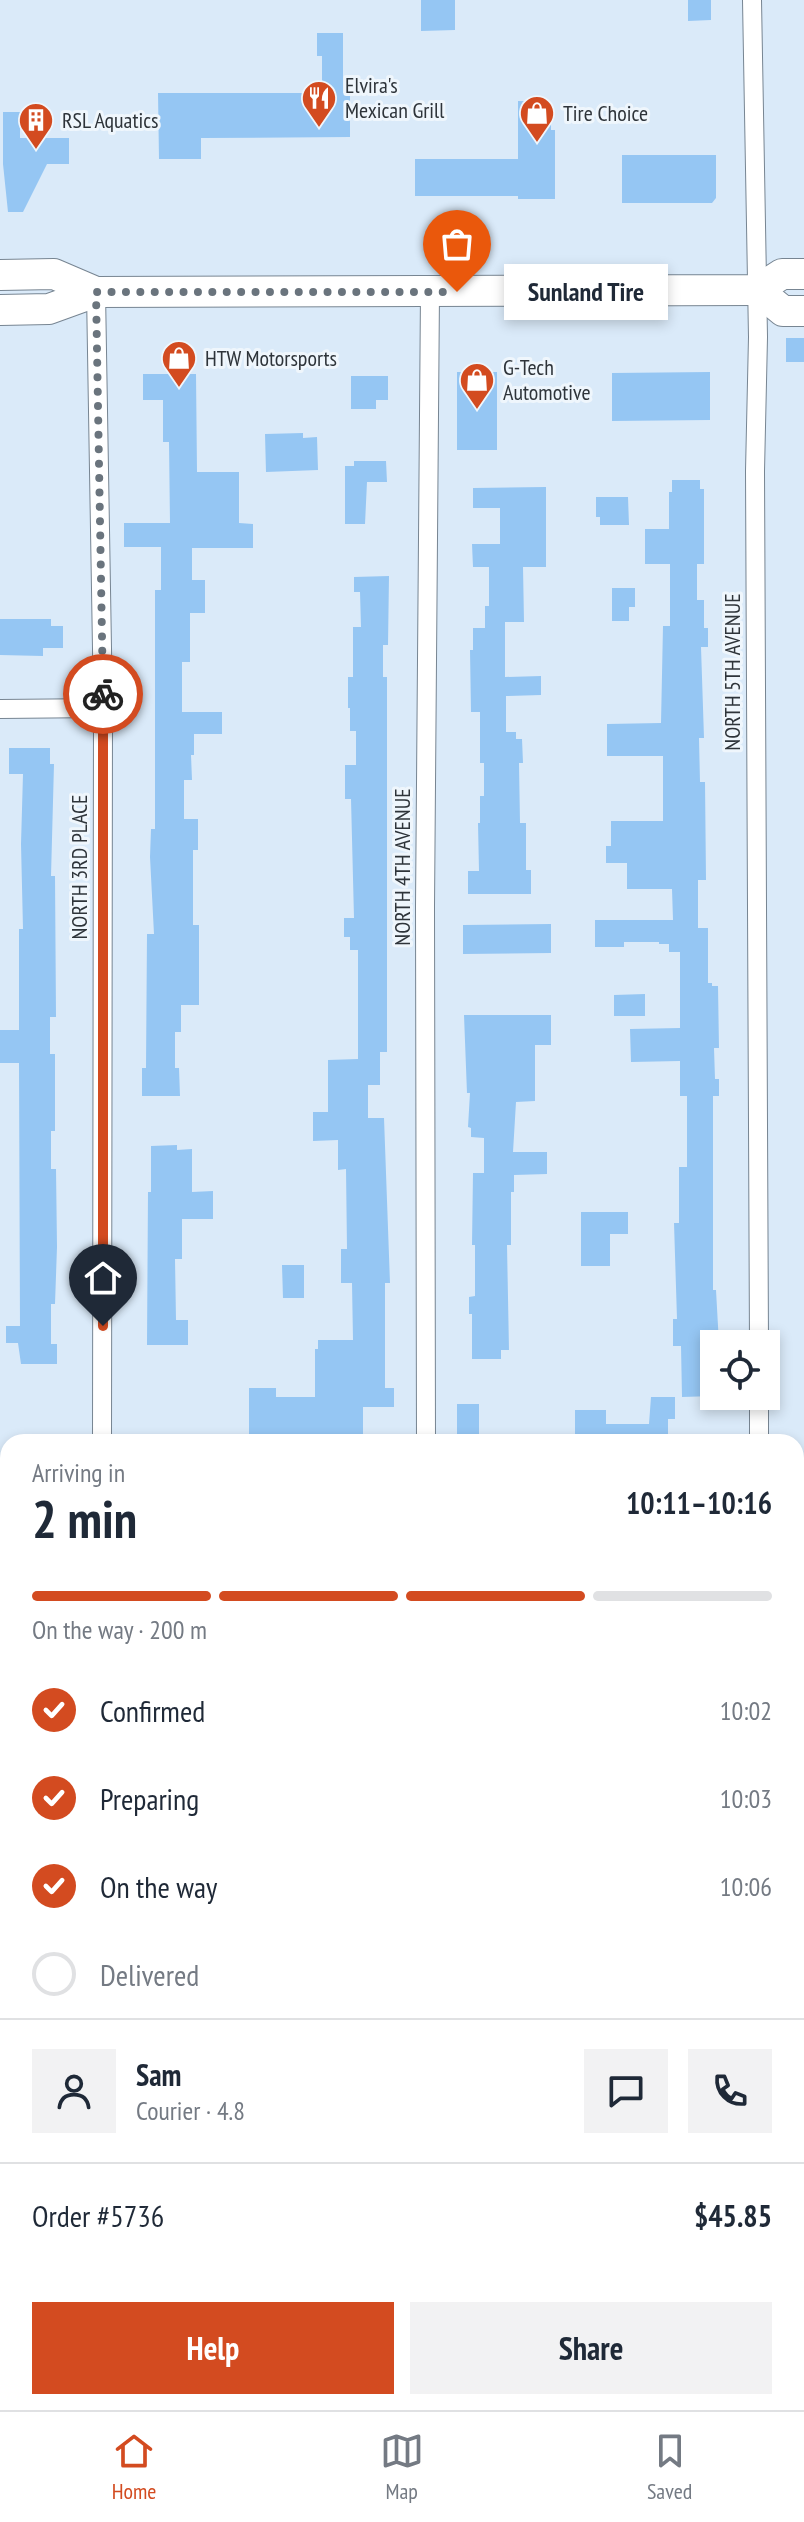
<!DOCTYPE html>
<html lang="en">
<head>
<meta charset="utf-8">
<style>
	body { margin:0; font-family:"PT Sans Narrow",sans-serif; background:#f2f2f3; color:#1f2937; height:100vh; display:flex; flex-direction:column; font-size:30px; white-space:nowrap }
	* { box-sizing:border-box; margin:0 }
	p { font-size:26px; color:#747a83 }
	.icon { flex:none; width:44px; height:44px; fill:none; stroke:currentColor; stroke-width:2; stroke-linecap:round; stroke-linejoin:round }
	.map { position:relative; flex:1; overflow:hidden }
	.panel { position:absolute; left:0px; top:1434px; width:804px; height:976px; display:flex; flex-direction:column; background:#fff; border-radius:24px 24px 0 0; box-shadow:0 4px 12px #0003 }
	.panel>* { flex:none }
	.fabs { position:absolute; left:700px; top:1330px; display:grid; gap:16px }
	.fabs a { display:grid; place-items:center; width:80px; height:80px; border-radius:0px; background:#fff; box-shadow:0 4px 12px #0003; font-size:40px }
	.pin { position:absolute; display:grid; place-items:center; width:68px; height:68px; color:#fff; margin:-82px -34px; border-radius:50% 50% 50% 0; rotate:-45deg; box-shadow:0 0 8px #0007 }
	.pin .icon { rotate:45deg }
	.courier { position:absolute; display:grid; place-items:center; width:80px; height:80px; margin:-40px; border:6px solid #d34b20; border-radius:50%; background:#fff; color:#222; box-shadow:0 2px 10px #0007 }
	.bubble { position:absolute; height:56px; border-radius:0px; background:#fff; box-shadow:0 4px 12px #0003; font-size:26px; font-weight:700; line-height:56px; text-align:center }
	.summary em { font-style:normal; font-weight:700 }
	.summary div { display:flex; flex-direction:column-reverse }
	.summary { display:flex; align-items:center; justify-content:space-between; height:136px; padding:0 32px }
	h1 { font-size:52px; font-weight:700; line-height:60px }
	.bar { display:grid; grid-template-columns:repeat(4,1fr); gap:12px 8px; align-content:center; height:96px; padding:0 32px }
	.bar i { height:10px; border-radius:6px; background:#e0e1e3 }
	.bar .current { background:#d34b20 }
	.bar p { grid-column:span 4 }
	.line { display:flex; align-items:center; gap:20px; padding:0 32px; border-top:2px solid #e0e1e3 }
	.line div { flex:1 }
	.round { display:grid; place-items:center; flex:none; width:84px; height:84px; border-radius:0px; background:#f2f2f3 }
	ol { padding:0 32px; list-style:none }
	li { display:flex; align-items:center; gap:24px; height:88px }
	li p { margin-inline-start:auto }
	li .icon { padding:8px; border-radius:50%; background:#d34b20; color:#fff; stroke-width:4 }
	li:last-child { color:#747a83 }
	li i { width:44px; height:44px; border:4px solid #e0e1e3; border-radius:50% }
	.action { display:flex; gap:16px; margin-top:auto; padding:16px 32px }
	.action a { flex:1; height:92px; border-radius:0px; background:#d34b20; color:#fff; font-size:32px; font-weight:700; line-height:92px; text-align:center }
	.action a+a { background:#f2f2f3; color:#1f2937 }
	.dock { display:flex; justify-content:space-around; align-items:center; height:112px; border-top:2px solid #e0e1e3; background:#fff; font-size:22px; color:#747a83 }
	.dock a { display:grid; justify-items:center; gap:4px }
	.dock .current { color:#d34b20 }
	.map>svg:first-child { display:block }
	.building { fill:#95c6f3 }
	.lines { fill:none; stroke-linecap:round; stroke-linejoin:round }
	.minor-casing { stroke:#778592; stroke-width:20 }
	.tertiary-casing { stroke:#778592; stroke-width:26 }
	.primary-casing { stroke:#778592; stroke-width:32 }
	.minor { stroke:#fff; stroke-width:18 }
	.tertiary { stroke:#fff; stroke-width:24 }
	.primary { stroke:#fff; stroke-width:30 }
	.done { stroke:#6a747d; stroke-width:8; stroke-dasharray:0 14.4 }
	.route { stroke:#d34b20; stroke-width:10 }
	.labels { text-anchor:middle; stroke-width:6; stroke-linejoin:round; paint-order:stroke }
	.poi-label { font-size:22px; fill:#2e343a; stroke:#eff6fc; text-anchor:start }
	.street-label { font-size:22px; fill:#2e343a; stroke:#eff6fc }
</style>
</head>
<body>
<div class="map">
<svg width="804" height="2410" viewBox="0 0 804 2410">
	<rect width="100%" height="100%" fill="#daeaf9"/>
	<!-- building -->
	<g class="building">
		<path d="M 421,0 L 455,0 L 455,30 L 421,31 Z"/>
		<path d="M 688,0 L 711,0 L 711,20 L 688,21 Z"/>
		<path d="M 317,33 L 343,33 L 343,93 L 350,93 L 350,137 L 201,138 L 201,159 L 159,159 L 158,93 L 322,93 L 322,56 L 317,56 Z"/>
		<path d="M 518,101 L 551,102 L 551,130 L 555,130 L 555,199 L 518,199 L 518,196 L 415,196 L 415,159 L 518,159 Z"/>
		<path d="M 3,112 L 20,112 L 20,138 L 69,138 L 69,164 L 47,164 L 23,212 L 8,212 L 3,164 Z"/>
		<path d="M 622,155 L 716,155 L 716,198 L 712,203 L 622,203 Z"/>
		<rect x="786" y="338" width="18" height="24"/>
		<rect x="457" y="372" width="40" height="78"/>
		<path d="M 710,372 L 710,420 L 612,421 L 612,373 Z"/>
		<path d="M 143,374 L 196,374 L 197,472 L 239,472 L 239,523 L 253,524 L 253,548 L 192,548 L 192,580 L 205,580 L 205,613 L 190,613 L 190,662 L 182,662 L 182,712 L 222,712 L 222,734 L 194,734 L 194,755 L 191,755 L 192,780 L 184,780 L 184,819 L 198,819 L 198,850 L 193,850 L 193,925 L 199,925 L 199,1005 L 181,1005 L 181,1032 L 175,1032 L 175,1068 L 179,1068 L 180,1096 L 142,1096 L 142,1068 L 146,1068 L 147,934 L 154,934 L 150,857 L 151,829 L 155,829 L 155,590 L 161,590 L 161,547 L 124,547 L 124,523 L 170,523 L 169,442 L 163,442 L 163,400 L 143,400 Z"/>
		<path d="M 351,376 L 388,376 L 388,400 L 376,400 L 376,409 L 351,409 Z"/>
		<path d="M 303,433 L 303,438 L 317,437 L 318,470 L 266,472 L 265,434 Z"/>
		<path d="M 354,461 L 386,461 L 387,482 L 367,482 L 365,524 L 345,524 L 345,466 L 354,466 Z"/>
		<path d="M 672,480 L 700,480 L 700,489 L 704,489 L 704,564 L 697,564 L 697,600 L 704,600 L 704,628 L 708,628 L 708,647 L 701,647 L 704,738 L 699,738 L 700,782 L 705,782 L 706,880 L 698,880 L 698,928 L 708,928 L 708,983 L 712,983 L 712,986 L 718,986 L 719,1048 L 714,1048 L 715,1079 L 719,1079 L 719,1096 L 713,1096 L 713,1290 L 716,1290 L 719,1344 L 714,1344 L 714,1396 L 682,1397 L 681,1346 L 673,1346 L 673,1319 L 677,1319 L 674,1223 L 679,1223 L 679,1167 L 687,1167 L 687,1096 L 680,1096 L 680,1061 L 631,1062 L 630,1029 L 680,1028 L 680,952 L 669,952 L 669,944 L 659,944 L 659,942 L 624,942 L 624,947 L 595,947 L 595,920 L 673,920 L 672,889 L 627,889 L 627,863 L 606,863 L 606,846 L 611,846 L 611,821 L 663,821 L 663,756 L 607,756 L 607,724 L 661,723 L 663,626 L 670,626 L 670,564 L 645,564 L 645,529 L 669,529 L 669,492 L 672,492 Z"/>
		<path d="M 546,487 L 546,567 L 523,567 L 524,622 L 505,622 L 505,677 L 541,676 L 541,695 L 506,696 L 506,732 L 516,732 L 516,739 L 522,739 L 523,763 L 519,763 L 520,823 L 526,823 L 526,870 L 531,870 L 531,894 L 468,894 L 468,871 L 479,871 L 478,823 L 480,823 L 480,796 L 484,796 L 484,763 L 480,763 L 480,712 L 471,712 L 470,650 L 473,650 L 473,628 L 485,628 L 485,606 L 489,606 L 489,567 L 473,567 L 472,544 L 500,544 L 500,508 L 473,508 L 473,488 Z"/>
		<path d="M 596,497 L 628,497 L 629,525 L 600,525 L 600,517 L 596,517 Z"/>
		<path d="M 389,576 L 388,645 L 383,645 L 383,677 L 387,677 L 387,1052 L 380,1052 L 380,1085 L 368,1085 L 368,1118 L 384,1118 L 390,1283 L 385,1283 L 385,1388 L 394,1388 L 394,1407 L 363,1407 L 363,1442 L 249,1442 L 249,1388 L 276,1388 L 276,1397 L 315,1397 L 315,1349 L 318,1349 L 318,1340 L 353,1340 L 352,1283 L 341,1283 L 341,1249 L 347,1249 L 346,1169 L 338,1170 L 338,1140 L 313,1141 L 313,1112 L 328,1112 L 328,1060 L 358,1059 L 358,950 L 350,950 L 350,937 L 344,937 L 344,918 L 354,918 L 351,799 L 345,799 L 345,765 L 356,765 L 356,731 L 350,731 L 350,708 L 348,708 L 348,677 L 353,677 L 353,627 L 361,627 L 360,592 L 354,592 L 354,577 Z"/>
		<path d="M 612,588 L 635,588 L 635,607 L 629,607 L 629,621 L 612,621 Z"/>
		<path d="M 0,619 L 51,619 L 51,626 L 63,626 L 63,648 L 43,648 L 43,656 L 0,655 Z"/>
		<path d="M 9,748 L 50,748 L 50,764 L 54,764 L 51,876 L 55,876 L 56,1017 L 50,1017 L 50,1054 L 55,1054 L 55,1131 L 51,1131 L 51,1169 L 56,1169 L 57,1247 L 55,1304 L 51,1304 L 51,1344 L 57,1344 L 57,1364 L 21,1364 L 18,1343 L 6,1343 L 6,1326 L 20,1326 L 19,1063 L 0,1063 L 0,1030 L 19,1030 L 19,929 L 23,929 L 21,844 L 23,774 L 9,774 Z"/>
		<path d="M 551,924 L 551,953 L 463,954 L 463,925 Z"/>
		<path d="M 645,994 L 645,1016 L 614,1016 L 614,995 Z"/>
		<path d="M 464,1015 L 551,1015 L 551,1045 L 535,1045 L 535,1101 L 516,1102 L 513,1152 L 547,1152 L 547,1174 L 514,1175 L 514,1192 L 511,1192 L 511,1245 L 507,1245 L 509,1350 L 501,1350 L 501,1359 L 472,1359 L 472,1314 L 469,1314 L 469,1297 L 475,1296 L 475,1245 L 472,1245 L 473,1173 L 484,1173 L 484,1138 L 471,1137 L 471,1128 L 468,1127 L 470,1093 L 467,1093 Z"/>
		<path d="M 177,1145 L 177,1150 L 192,1149 L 192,1192 L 213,1191 L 213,1219 L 182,1219 L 182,1259 L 175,1259 L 176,1320 L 188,1320 L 188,1345 L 147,1345 L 148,1192 L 151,1192 L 151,1146 Z"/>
		<path d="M 581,1212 L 628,1212 L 628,1234 L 610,1234 L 610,1266 L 581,1266 Z"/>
		<path d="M 282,1265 L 304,1265 L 304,1298 L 283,1298 Z"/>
		<path d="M 651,1397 L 675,1397 L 675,1419 L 668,1419 L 668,1442 L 575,1442 L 575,1410 L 606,1410 L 606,1424 L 649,1424 Z"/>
		<rect x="457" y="1404" width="22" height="38"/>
	</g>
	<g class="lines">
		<!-- minor casing -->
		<g class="minor-casing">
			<g id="minor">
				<path d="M 752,0 L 758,337 L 755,471 L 759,1344"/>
				<path d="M 96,292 L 103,708 L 102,1442"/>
				<path d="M 0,709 L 103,708"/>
				<path d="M 759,1396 L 759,1442"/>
				<path d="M 426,1442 L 425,907 L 430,292"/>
				<path d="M 796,1870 L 804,1870"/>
				<path d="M 796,2164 L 804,2164"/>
				<path d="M 764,2410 L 764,2402"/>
			</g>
		</g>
		<!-- tertiary casing -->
		<g class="tertiary-casing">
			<g id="tertiary">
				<path d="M 796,1538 L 804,1538"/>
				<path d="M 0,1542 L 8,1542"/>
			</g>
		</g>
		<!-- primary casing -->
		<g class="primary-casing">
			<g id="primary">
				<path d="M 0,275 L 54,274 L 96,292"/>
				<path d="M 757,290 L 783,311 L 804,311"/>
				<path d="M 0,310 L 49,309 L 96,292 L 757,290 L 782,274 L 804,274"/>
			</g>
		</g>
		<!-- minor -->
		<use href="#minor" class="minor"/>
		<!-- tertiary -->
		<use href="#tertiary" class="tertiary"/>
		<!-- primary -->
		<use href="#primary" class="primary"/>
	</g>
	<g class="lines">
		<!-- done -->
		<path class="done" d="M 103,694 L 96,292 L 457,292"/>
		<!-- route -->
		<path class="route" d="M 103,1326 L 103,694"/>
	</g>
	<!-- icons -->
	<defs>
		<g id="restaurant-pin" transform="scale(1.8)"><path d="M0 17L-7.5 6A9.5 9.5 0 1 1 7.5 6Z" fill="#d34b20" stroke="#eff6fc"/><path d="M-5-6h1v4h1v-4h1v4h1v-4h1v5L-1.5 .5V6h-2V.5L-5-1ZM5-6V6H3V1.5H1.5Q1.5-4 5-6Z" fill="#fff"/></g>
		<g id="shop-pin" transform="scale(1.8)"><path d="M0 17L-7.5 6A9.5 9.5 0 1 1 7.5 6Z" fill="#d34b20" stroke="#eff6fc"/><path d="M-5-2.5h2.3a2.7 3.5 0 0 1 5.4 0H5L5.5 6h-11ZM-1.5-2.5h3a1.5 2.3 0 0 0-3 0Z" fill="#fff"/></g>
		<g id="building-pin" transform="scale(1.8)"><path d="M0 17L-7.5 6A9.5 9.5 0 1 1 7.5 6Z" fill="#d34b20" stroke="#eff6fc"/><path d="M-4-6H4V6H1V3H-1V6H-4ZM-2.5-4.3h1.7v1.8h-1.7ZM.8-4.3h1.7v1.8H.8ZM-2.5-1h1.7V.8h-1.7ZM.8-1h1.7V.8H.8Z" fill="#fff"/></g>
	</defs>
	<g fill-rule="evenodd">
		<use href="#restaurant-pin" x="319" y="98"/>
		<use href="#shop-pin" x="537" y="113"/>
		<use href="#building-pin" x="36" y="120"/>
		<use href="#shop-pin" x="179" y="358"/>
		<use href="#shop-pin" x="477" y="380"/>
	</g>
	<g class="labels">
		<!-- poi labels -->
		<g class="poi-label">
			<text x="345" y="93">Elvira's<tspan x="345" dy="25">Mexican Grill</tspan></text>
			<text x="563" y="121">Tire Choice</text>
			<text x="62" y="128">RSL Aquatics</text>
			<text x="205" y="366">HTW Motorsports</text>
			<text x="503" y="375">G-Tech<tspan x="503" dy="25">Automotive</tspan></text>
		</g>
		<!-- street labels -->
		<g class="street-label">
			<text transform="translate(732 672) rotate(-90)" y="8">NORTH 5TH AVENUE</text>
			<text transform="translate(79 867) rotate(-90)" y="8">NORTH 3RD PLACE</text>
			<text transform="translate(402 867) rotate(-90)" y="8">NORTH 4TH AVENUE</text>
		</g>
	</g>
</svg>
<div class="fabs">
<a><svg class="icon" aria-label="locate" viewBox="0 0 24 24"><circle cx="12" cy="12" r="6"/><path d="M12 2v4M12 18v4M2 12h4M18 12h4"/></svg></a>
</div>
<div class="pin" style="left:457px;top:292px;background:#ea580c"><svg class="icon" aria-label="bag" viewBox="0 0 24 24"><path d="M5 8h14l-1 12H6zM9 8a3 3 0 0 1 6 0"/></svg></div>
<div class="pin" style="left:103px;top:1326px;background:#1f2937"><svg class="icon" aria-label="home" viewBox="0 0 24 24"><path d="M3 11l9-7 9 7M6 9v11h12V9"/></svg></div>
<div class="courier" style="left:103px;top:694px"><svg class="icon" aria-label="bike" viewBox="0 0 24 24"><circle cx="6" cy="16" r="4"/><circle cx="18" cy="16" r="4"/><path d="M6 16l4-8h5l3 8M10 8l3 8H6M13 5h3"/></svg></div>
<div class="bubble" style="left:504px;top:264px;width:164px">Sunland Tire</div>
<section class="panel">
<div class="summary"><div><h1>2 min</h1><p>Arriving in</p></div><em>10:11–10:16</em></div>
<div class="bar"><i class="current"></i><i class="current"></i><i class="current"></i><i></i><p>On the way · 200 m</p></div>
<ol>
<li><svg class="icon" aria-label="check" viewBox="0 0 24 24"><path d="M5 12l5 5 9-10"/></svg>Confirmed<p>10:02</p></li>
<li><svg class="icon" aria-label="check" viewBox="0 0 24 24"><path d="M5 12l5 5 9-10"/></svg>Preparing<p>10:03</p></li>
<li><svg class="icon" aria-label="check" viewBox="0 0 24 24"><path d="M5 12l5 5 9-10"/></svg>On the way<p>10:06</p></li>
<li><i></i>Delivered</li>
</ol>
<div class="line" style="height:144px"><a class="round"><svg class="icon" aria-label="person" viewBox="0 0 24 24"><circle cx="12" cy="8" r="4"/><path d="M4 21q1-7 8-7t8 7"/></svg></a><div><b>Sam</b><p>Courier · 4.8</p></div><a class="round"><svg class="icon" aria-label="chat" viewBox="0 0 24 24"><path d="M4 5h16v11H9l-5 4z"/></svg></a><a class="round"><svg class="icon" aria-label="phone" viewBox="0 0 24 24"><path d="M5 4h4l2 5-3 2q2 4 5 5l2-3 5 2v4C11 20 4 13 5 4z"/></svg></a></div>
<div class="line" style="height:104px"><div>Order #5736</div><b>$45.85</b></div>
<div class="action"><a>Help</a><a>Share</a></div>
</section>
</div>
<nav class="dock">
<a class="current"><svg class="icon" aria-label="home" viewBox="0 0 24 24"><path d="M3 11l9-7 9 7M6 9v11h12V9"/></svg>Home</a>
<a><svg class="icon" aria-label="map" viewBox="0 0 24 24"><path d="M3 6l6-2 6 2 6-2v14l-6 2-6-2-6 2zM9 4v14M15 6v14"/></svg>Map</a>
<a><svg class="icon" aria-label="saved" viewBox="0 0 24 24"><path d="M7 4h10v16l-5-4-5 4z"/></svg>Saved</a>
</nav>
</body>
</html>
